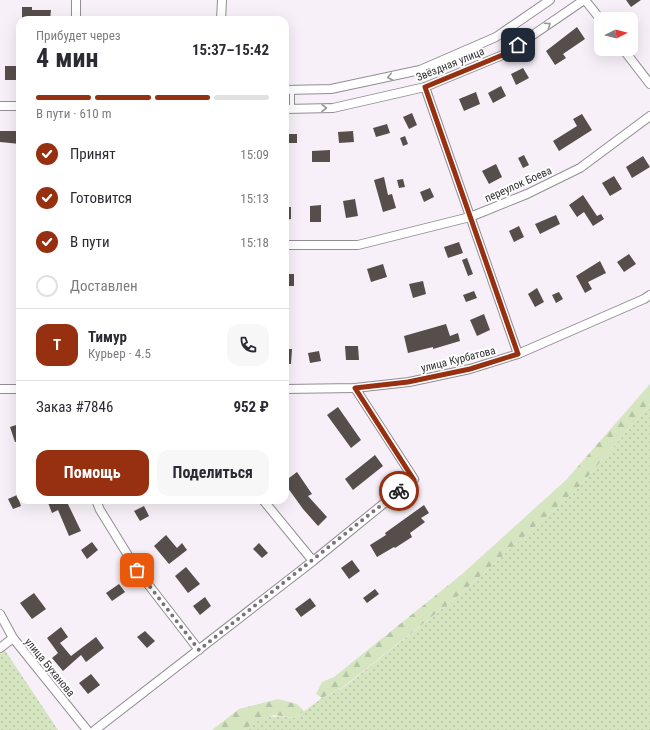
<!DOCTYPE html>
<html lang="ru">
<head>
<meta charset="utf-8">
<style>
	body { margin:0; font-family:"Roboto Condensed",sans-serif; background:#f7f7f7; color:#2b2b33; height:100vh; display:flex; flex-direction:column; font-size:15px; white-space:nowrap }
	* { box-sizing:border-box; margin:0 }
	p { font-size:13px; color:#7c7c81 }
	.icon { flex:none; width:22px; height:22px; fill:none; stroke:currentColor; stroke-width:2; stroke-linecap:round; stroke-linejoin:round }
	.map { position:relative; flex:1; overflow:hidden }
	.drawer { position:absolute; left:16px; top:16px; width:273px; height:488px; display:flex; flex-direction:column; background:#fff; border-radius:12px; box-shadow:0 4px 16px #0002 }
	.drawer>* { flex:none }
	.needle { width:26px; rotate:84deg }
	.fabs { position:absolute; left:594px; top:12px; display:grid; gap:8px }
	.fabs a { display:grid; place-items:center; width:44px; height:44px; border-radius:8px; background:#fff; box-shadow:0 4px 16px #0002; font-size:20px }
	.pin { position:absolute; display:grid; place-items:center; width:34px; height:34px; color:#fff; margin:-17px; border-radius:8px; box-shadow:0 2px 6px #0006 }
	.courier { position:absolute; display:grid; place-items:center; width:40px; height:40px; margin:-20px; border:3px solid #973010; border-radius:50%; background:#fff; color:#222; box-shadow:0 1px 5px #0007 }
	.overview em { font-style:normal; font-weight:700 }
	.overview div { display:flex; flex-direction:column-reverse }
	.overview { display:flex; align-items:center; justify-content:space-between; height:68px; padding:0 20px }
	h1 { font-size:26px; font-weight:700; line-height:30px }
	.bar { display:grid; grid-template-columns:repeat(4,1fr); gap:6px 4px; align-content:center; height:48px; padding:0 20px }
	.bar i { height:5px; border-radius:3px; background:#e1e1e2 }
	.bar .selected { background:#973010 }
	.bar p { grid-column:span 4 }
	.line { display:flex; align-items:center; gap:10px; padding:0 20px; border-top:1px solid #e1e1e2 }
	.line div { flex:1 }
	.round { display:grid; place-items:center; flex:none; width:42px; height:42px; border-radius:12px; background:#f7f7f7 }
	ol { padding:0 20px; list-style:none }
	li { display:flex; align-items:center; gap:12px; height:44px }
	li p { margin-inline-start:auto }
	li .icon { padding:4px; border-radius:50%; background:#973010; color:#fff; stroke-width:4 }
	li:last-child { color:#7c7c81 }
	li i { width:22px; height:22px; border:2px solid #e1e1e2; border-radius:50% }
	.button { display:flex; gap:8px; margin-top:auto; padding:8px 20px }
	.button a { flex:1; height:46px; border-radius:12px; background:#973010; color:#fff; font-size:16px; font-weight:700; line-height:46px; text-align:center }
	.button a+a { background:#f7f7f7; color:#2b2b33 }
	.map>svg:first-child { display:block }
	.grass { fill:url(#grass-dots) }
	.forest { fill:url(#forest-firs) }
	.building { fill:#564e4b }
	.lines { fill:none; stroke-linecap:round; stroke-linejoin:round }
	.lane-casing { stroke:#938d94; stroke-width:6 }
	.street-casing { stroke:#938d94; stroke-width:10 }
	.lane { stroke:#fff; stroke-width:4 }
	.street { stroke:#fff; stroke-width:8 }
	.oneway { stroke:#99989a }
	.done { stroke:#787479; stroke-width:4; stroke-dasharray:0 7.2 }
	.route { stroke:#973010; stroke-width:5 }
	.labels { text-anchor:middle; stroke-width:4; stroke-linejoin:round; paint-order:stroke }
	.street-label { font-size:11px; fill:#333134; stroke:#fff }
</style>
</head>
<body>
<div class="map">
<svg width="650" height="730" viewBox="0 0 650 730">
	<defs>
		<pattern id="grass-dots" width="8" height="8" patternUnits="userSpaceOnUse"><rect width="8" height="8" fill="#d4e5c0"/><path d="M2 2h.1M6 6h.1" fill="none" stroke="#b6c5a6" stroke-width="1.8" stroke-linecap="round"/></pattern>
		<pattern id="forest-firs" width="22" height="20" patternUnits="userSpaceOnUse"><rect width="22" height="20" fill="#d4e5c0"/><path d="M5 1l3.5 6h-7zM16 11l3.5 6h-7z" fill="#b6c5a6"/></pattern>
	</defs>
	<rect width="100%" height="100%" fill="#f7f0f8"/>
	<!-- grass -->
	<g class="grass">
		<path d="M 650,404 L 650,730 L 244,730 C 263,715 272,715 295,718 L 322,698 L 344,687 L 458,596 L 578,488 Z"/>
		<path d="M 0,643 L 58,730 L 0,730 Z"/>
	</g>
	<!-- forest -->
	<g class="forest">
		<path d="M 650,384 L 650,404 L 578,488 L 458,596 L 343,687 L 322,698 L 316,694 L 322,682 L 334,677 L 461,575 L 566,480 Z"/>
		<path d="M 278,699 L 297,704 L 304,711 L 295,718 L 274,715 L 254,723 L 244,730 L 212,730 L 239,709 Z"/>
	</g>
	<!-- building -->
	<g class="building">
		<path d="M 626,0 L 641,0 L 631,7 Z"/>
		<path d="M 22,7 L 32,7 L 32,10 L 51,10 L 50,20 L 22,20 Z"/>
		<path d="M 577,27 L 585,39 L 563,54 L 566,58 L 555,65 L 546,51 Z"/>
		<rect x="5" y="66" width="12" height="14"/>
		<path d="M 523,68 L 529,78 L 516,85 L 511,74 Z"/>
		<path d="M 501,86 L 506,96 L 493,103 L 488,93 Z"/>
		<path d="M 476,92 L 480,104 L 464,111 L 459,99 Z"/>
		<path d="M 412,113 L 417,125 L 409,129 L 403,117 Z"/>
		<path d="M 582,114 L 592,130 L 559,151 L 553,141 L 577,126 L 573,119 Z"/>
		<path d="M 387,124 L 390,133 L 376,137 L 373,128 Z"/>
		<path d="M 0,131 L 20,131 L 20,144 L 0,142 Z"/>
		<path d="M 353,131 L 354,142 L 339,143 L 338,132 Z"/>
		<rect x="285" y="134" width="12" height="9"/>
		<path d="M 405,136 L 408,144 L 403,146 L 400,138 Z"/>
		<path d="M 330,150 L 330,162 L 312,162 L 312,151 Z"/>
		<path d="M 524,155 L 529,165 L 523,168 L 518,158 Z"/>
		<path d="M 643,156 L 650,167 L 632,178 L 626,167 Z"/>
		<path d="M 496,164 L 502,177 L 489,184 L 482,171 Z"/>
		<path d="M 614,176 L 622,189 L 610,196 L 602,183 Z"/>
		<path d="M 384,177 L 388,195 L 392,194 L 396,208 L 383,212 L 374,180 Z"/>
		<path d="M 403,179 L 405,187 L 399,188 L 397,180 Z"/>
		<path d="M 430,188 L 434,197 L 424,202 L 420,192 Z"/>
		<path d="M 583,195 L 597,216 L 601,214 L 604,219 L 593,226 L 584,212 L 577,217 L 569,205 Z"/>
		<path d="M 355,199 L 358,216 L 346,218 L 343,201 Z"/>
		<path d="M 321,205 L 321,222 L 310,222 L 310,206 Z"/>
		<path d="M 285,207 L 291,207 L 291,219 L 285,220 Z"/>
		<path d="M 556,215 L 560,224 L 540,234 L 535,224 Z"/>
		<path d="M 519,226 L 524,237 L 514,242 L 509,231 Z"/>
		<path d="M 459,242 L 463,253 L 448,258 L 444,247 Z"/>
		<path d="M 629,254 L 636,264 L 624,272 L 617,262 Z"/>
		<path d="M 467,258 L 473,274 L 468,276 L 462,260 Z"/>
		<path d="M 600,261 L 606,273 L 588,282 L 592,289 L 585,293 L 576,276 Z"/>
		<path d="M 383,264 L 387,277 L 371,282 L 367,269 Z"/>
		<rect x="285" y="274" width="9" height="12"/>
		<path d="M 423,281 L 426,294 L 413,298 L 409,284 Z"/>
		<path d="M 537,288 L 544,302 L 535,307 L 528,294 Z"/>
		<path d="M 474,291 L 477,298 L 466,302 L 463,295 Z"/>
		<path d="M 559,292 L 563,299 L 556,303 L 552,295 Z"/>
		<path d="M 484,314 L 490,330 L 477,336 L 470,320 Z"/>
		<path d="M 446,324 L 450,336 L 458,333 L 460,341 L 433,349 L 433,347 L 408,353 L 404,336 Z"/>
		<path d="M 345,346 L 358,346 L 359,360 L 346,360 Z"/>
		<path d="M 285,349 L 292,349 L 291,364 L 285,364 Z"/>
		<path d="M 319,351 L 321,361 L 310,363 L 308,353 Z"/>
		<path d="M 338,407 L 361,440 L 351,448 L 327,415 Z"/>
		<path d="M 16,425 L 20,441 L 15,442 L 10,427 Z"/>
		<path d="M 375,455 L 383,466 L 353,490 L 345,479 Z"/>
		<path d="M 297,472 L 312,494 L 308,496 L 327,517 L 318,526 L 303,509 L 285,484 L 285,481 Z"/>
		<path d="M 17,495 L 21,506 L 13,509 L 8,499 Z"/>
		<path d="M 47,500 L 66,500 L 81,531 L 69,536 L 58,510 L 52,513 Z"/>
		<path d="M 424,505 L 429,513 L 421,518 L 425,522 L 410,533 L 412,537 L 395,548 L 394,547 L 377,557 L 370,545 L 386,535 L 385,533 Z"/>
		<path d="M 144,506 L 149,516 L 140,521 L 134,511 Z"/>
		<path d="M 166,535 L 177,548 L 182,543 L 187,550 L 169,564 L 154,546 Z"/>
		<path d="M 92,542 L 98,550 L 87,559 L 81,550 Z"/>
		<path d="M 259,543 L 268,553 L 262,558 L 253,549 Z"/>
		<path d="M 352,560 L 360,571 L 349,579 L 341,568 Z"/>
		<path d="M 186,567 L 200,584 L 188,593 L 175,576 Z"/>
		<path d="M 119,584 L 125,592 L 112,601 L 106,593 Z"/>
		<path d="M 375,589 L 379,594 L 367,603 L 363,598 Z"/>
		<path d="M 34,593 L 46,609 L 32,619 L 20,603 Z"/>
		<path d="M 205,597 L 211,606 L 200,615 L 193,606 Z"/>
		<path d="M 310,598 L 316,606 L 301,617 L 295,609 Z"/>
		<path d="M 61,627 L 68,637 L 60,643 L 71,656 L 96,637 L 104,648 L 86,662 L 81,655 L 63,671 L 52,658 L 58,653 L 47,638 Z"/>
		<path d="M 145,631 L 155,641 L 147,648 L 137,637 Z"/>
		<path d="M 91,674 L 100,685 L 88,694 L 79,683 Z"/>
	</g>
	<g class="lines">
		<!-- lane casing -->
		<g class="lane-casing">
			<path id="lane" d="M 292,109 L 292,90"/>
		</g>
		<!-- street casing -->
		<g class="street-casing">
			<g id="street">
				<path d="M 585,0 L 601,20"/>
				<path d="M 76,20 L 76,0"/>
				<path d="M 221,20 L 222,0"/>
				<path d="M 623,49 L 650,84"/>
				<path d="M 425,87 L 518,354"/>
				<path d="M 285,90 L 331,89 L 420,70 L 496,37 L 550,0"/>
				<path d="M 0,106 L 20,106"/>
				<path d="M 285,109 L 333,108 L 425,87 L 505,54 L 584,0"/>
				<path d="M 285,245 L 358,245 L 470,217 L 527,194 L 580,168 L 650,116"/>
				<path d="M 0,389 L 20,389"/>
				<path d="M 285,389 L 355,388 L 409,382 L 470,369 L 518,354 L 644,299 L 650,295"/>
				<path d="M 96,500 L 100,510 L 137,570 L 199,650"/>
				<path d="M 263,500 L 313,561"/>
				<path d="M 0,614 L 13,638 L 87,730"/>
				<path d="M 0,648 L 13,638"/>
				<path d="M 95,730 L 313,561 L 414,479 L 355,388"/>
			</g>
		</g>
		<!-- lane -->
		<use href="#lane" class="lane"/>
		<!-- street -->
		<use href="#street" class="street"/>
	</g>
	<!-- one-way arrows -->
	<defs><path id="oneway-chevron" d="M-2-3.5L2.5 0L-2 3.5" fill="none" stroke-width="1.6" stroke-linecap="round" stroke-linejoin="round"/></defs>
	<g class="oneway">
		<use href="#oneway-chevron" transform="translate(548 25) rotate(-34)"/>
		<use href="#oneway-chevron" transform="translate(390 77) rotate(168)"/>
		<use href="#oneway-chevron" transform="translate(324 108)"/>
	</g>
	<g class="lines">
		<!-- done -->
		<path class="done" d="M 137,570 L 199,650 L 399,491"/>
		<!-- route -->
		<path class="route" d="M 399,491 L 414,480 L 355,388 L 408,382 L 470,369 L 518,354 L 425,87 L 505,54 L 518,45"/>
	</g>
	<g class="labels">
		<!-- street labels -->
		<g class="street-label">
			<text transform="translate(450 64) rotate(-22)" y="4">Звёздная улица</text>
			<text transform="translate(518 184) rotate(-24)" y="4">переулок Боева</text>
			<text transform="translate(458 359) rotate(-14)" y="4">улица Курбатова</text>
			<text transform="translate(50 667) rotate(51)" y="4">улица Буханова</text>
		</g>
	</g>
</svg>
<div class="fabs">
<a><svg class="needle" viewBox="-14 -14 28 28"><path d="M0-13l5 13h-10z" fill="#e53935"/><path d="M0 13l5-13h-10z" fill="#7c7c81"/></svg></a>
</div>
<div class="pin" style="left:137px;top:570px;background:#ea580c"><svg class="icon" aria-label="bag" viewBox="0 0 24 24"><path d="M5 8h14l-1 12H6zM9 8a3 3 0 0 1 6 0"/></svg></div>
<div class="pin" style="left:518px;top:45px;background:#1f2937"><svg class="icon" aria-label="home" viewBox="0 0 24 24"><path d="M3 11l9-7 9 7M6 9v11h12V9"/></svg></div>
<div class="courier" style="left:399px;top:491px"><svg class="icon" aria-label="bike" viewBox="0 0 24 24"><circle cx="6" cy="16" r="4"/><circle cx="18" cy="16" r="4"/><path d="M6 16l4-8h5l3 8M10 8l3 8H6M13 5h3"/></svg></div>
<section class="drawer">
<div class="overview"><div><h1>4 мин</h1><p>Прибудет через</p></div><em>15:37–15:42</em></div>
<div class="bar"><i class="selected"></i><i class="selected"></i><i class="selected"></i><i></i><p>В пути · 610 m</p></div>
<ol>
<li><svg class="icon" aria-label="check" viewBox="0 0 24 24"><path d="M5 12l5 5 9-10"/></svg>Принят<p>15:09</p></li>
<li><svg class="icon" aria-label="check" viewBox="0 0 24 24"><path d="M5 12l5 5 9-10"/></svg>Готовится<p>15:13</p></li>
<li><svg class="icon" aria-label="check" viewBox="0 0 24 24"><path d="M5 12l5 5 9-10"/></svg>В пути<p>15:18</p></li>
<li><i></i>Доставлен</li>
</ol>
<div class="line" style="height:72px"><b class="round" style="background:#973010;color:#fff">Т</b><div><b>Тимур</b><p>Курьер · 4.5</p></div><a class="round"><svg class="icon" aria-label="phone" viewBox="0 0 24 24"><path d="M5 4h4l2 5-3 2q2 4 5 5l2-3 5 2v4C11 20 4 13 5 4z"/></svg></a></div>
<div class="line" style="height:52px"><div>Заказ #7846</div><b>952 ₽</b></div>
<div class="button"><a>Помощь</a><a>Поделиться</a></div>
</section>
</div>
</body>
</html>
